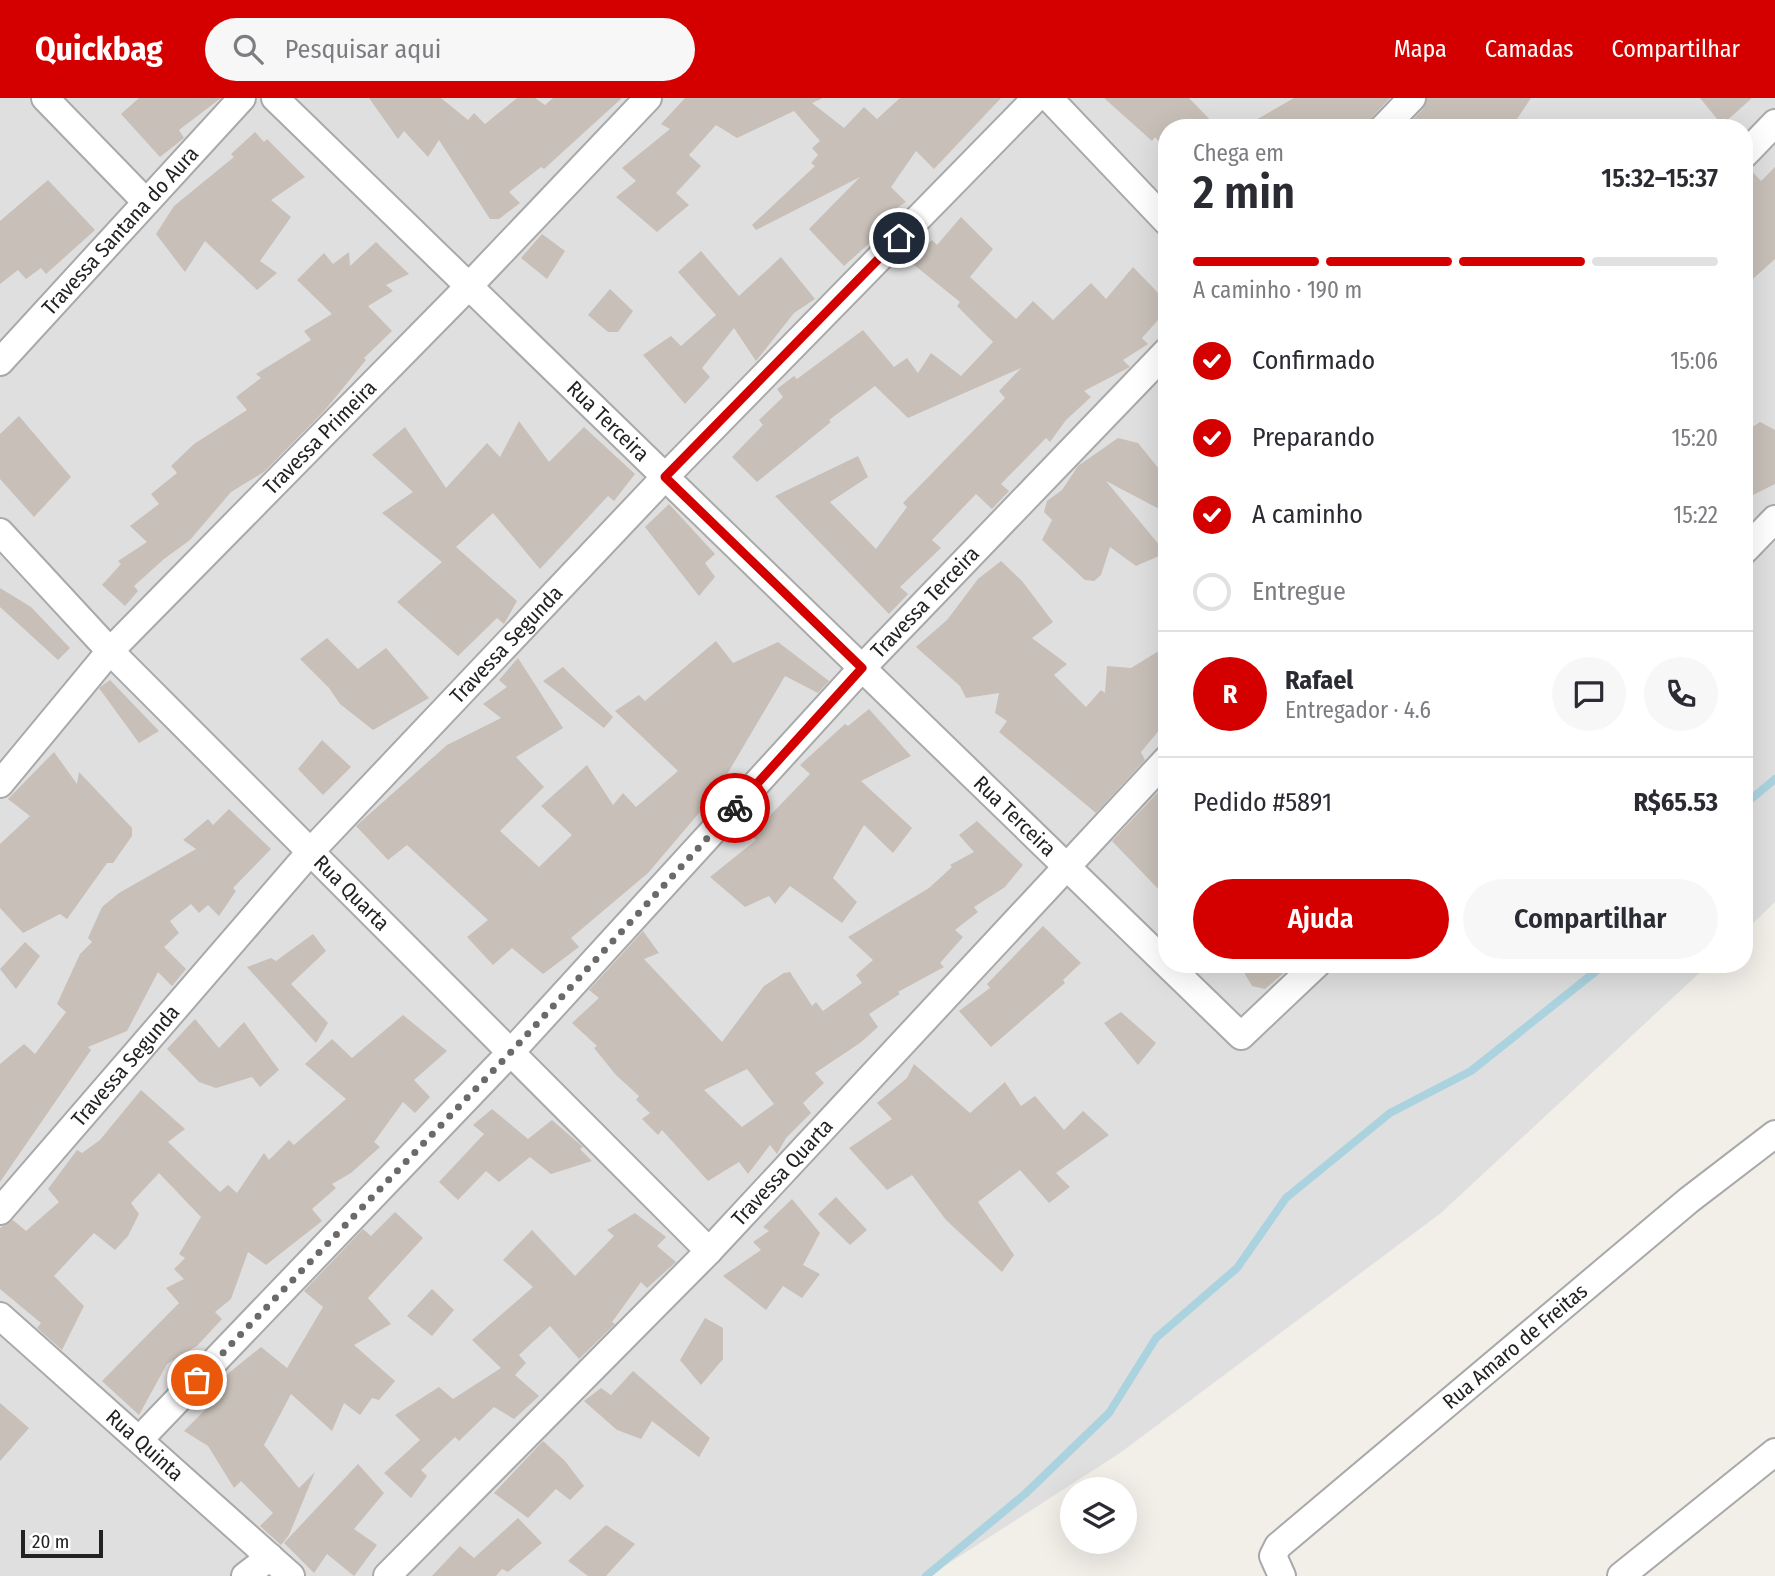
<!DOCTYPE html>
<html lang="pt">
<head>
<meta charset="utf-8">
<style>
	body { margin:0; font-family:"Fira Sans Condensed",sans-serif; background:#f7f7f7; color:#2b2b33; height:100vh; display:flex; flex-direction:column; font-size:26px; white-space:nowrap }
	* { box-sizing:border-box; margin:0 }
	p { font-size:23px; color:#7c7c81 }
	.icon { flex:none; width:38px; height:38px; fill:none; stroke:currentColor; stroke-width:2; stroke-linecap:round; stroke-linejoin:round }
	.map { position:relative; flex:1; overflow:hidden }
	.sheet { position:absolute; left:1158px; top:21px; width:595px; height:854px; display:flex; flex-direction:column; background:#fff; border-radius:28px; box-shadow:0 7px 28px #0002 }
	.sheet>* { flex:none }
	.fabs { position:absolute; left:1060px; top:1379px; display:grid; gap:14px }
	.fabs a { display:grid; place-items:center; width:77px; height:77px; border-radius:50%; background:#fff; box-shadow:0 7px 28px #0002; font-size:35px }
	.scale { position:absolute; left:21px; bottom:18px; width:82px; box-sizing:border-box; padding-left:7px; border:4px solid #222; border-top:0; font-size:19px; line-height:24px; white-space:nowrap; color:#222; -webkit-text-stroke:5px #fff; paint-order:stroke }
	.pin { position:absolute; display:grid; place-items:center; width:60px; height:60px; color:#fff; margin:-30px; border:4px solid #fff; border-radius:50%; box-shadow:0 2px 7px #0007 }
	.courier { position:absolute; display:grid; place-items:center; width:70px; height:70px; margin:-35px; border:5px solid #d40000; border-radius:50%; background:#fff; color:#222; box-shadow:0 2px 9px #0007 }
	.overview em { font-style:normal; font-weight:600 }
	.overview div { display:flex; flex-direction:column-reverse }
	.overview { display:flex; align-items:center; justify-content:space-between; height:119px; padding:0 35px }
	h1 { font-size:46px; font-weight:600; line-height:52px }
	.bar { display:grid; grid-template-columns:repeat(4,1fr); gap:10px 7px; align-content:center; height:84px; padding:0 35px }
	.bar i { height:9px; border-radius:5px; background:#e1e1e2 }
	.bar .on { background:#d40000 }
	.bar p { grid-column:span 4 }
	.line { display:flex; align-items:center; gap:18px; padding:0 35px; border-top:2px solid #e1e1e2 }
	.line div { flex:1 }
	.round { display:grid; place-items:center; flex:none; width:74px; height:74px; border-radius:37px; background:#f7f7f7 }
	ol { padding:0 35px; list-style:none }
	li { display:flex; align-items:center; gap:21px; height:77px }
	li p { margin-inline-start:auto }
	li .icon { padding:7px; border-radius:50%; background:#d40000; color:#fff; stroke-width:4 }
	li:last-child { color:#7c7c81 }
	li i { width:38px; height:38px; border:4px solid #e1e1e2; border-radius:50% }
	.action { display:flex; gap:14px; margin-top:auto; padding:14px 35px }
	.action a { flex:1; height:80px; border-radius:42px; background:#d40000; color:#fff; font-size:28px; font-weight:600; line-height:80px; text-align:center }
	.action a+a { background:#f7f7f7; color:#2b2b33 }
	header { display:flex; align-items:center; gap:42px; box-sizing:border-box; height:98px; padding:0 35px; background:#d40000; color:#fff }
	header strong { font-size:33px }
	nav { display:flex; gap:38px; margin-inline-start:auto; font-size:24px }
	.search { width:490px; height:63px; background:#f7f7f7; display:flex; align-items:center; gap:18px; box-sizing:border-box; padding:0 24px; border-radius:38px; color:#7c7c81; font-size:26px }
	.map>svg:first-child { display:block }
	.residential { fill:#e0dfdf }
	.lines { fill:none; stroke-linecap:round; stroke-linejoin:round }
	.stream { stroke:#aad3df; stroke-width:8 }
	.building { fill:#c7bfb8; fill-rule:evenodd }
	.minor-casing { stroke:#a9a9a9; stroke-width:30 }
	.minor { stroke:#fff; stroke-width:26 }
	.done { stroke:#6b6a68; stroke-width:7; stroke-dasharray:0 12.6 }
	.route { stroke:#d40000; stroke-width:9 }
	.labels { text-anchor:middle; stroke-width:5; stroke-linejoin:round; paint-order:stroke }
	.street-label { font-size:21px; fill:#222; stroke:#fff }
</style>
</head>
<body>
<header>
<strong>Quickbag</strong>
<div class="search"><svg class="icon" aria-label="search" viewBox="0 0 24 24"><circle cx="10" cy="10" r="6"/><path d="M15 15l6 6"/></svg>Pesquisar aqui</div>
<nav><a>Mapa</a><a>Camadas</a><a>Compartilhar</a></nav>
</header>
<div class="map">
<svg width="1775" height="1478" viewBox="0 0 1775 1478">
	<rect width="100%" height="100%" fill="#f2efe9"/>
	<!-- residential -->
	<path class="residential" d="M 0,0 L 1775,0 L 1775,804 L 1745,833 L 1745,30 L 1167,30 L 1167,866 L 1709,866 L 1441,1115 L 1120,1355 L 929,1478 L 0,1478 Z"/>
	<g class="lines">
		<!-- stream -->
		<g class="stream">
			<path d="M 1745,706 L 1775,681"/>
			<path d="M 926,1478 L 1025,1396 L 1109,1315 L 1156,1240 L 1237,1170 L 1286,1100 L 1390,1015 L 1471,973 L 1605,866"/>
		</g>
	</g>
	<!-- building -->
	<g class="building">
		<path d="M 139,0 L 221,0 L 179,32 L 184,40 L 160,59 L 121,16 Z"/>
		<path d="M 369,0 L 441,0 L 468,22 L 474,15 L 485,26 L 517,0 L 535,0 L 545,7 L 553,0 L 622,0 L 544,71 L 541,69 L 509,94 L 520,105 L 499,121 L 490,121 L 439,42 L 428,59 L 404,33 L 398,41 Z"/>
		<path d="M 685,0 L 823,0 L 812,5 L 844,30 L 864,9 L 877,21 L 900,0 L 1001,0 L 934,71 L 916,53 L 891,89 L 906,104 L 886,117 L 893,124 L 844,168 L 809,131 L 860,79 L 756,132 L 752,127 L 815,68 L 811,65 L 818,57 L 812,50 L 820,43 L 794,13 L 737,40 L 716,27 L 689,57 L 701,68 L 676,95 L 689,107 L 657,134 L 616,99 L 636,83 L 622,70 L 670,31 L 661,26 Z"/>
		<path d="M 1104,0 L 1189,0 L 1218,30 L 1167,30 L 1167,53 L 1155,39 L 1152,43 Z"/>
		<path d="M 1294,0 L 1390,0 L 1372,19 L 1368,30 L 1242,30 Z"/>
		<path d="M 1427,0 L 1531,0 L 1511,30 L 1405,30 L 1423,11 Z"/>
		<path d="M 1700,0 L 1752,0 L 1722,27 Z"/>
		<path d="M 255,34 L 264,44 L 267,41 L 305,79 L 271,102 L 291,119 L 260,163 L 277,175 L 257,192 L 205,143 L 185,174 L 156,136 L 174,108 L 234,59 L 231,56 Z"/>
		<path d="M 1775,69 L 1775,161 L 1745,188 L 1745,71 L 1750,71 L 1761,83 Z"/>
		<path d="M 48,82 L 95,132 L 46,176 L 41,170 L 26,181 L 18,172 L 0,186 L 0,123 Z"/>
		<path d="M 961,119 L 993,151 L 970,179 L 1016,221 L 1033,203 L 1053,222 L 1091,185 L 1106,201 L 1133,169 L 1167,204 L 1167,212 L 1142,240 L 1148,246 L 1123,262 L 1130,269 L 1084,293 L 1091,299 L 1066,322 L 1050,344 L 1046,340 L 1001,386 L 1009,393 L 992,411 L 976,396 L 932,442 L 941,450 L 900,489 L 908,496 L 889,516 L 775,398 L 858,358 L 868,379 L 830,404 L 876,451 L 907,409 L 903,405 L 1005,300 L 999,293 L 1021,270 L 908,320 L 875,288 L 829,322 L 831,324 L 757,384 L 732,359 L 763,327 L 759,322 L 783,299 L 777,291 L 794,278 L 797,281 L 863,232 L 894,269 L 907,260 L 918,275 L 931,255 L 961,278 L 993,244 L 957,208 L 960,204 L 903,158 L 915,146 L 921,152 L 932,142 L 937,147 Z"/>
		<path d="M 542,136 L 565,153 L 547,181 L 521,160 Z"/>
		<path d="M 376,144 L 409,176 L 386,187 L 393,193 L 368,208 L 392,233 L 364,260 L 366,262 L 325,312 L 264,374 L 231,394 L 190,442 L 164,461 L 134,488 L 138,493 L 125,508 L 102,487 L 121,466 L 118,463 L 147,444 L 130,428 L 159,406 L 151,396 L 177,375 L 171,368 L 194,346 L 247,312 L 236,299 L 261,280 L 256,276 L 311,242 L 304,233 L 332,216 L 297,182 L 324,155 L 333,166 L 349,154 L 350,168 Z"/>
		<path d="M 701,153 L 739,198 L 781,159 L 815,201 L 794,215 L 756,263 L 734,230 L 702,270 L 710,279 L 685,306 L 643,257 L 671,238 L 681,248 L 716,217 L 678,174 Z"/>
		<path d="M 610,191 L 633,213 L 618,234 L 608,234 L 588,217 Z"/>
		<path d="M 19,318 L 71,379 L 34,419 L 0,381 L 0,336 Z"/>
		<path d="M 519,323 L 549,364 L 584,329 L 635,376 L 614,403 L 608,398 L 540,471 L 493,415 L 456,449 L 517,503 L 504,526 L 497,520 L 458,558 L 397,504 L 442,464 L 382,415 L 413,394 L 372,357 L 405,329 L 446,390 L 487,345 L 500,359 Z"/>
		<path d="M 1760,324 L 1775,332 L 1775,386 L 1745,401 L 1745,334 Z"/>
		<path d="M 1118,340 L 1138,345 L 1167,381 L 1167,415 L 1106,383 L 1166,455 L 1136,468 L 1110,449 L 1101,477 L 1094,483 L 1085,482 L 1042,442 L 1052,422 L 1044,414 L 1047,403 L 1062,392 L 1078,368 Z"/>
		<path d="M 669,406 L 715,456 L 705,465 L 715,479 L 699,498 L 645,429 Z"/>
		<path d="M 1001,463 L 1022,483 L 1053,524 L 1032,540 L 1067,566 L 1054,577 L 1086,609 L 1101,592 L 1105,595 L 1107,568 L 1131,570 L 1167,548 L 1167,623 L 1141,654 L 1145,662 L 1096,715 L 999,634 L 1007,623 L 995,615 L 999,595 L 966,600 L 960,588 L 916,549 L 947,522 L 978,481 Z"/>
		<path d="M 0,490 L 31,509 L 70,550 L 58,562 L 0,509 Z"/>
		<path d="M 327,540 L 358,571 L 386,550 L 429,600 L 373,632 L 340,606 L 329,590 L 300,561 Z"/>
		<path d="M 716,543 L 733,565 L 778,544 L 829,583 L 818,595 L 785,578 L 716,695 L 648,775 L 571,840 L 579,849 L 543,876 L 512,850 L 493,867 L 467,839 L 488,822 L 407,747 L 388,762 L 356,728 L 447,647 L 501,620 L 483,606 L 507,589 L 499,582 L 518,560 L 563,630 L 516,659 L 544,689 L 500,733 L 539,769 L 572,737 L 541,708 L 587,667 L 613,707 L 623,695 L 636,709 L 678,673 L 615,613 L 639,597 L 645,603 Z"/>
		<path d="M 563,569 L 613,619 L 604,630 L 543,583 Z"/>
		<path d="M 110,582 L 159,633 L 139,645 L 99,590 Z"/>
		<path d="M 869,611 L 911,658 L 861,683 L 912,730 L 893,755 L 864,727 L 833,780 L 857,804 L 842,825 L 790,788 L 775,806 L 769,798 L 745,809 L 710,779 L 756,742 L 751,737 L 810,676 L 800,667 L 845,626 L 848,628 Z"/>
		<path d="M 322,642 L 351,669 L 323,697 L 298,671 Z"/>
		<path d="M 54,654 L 77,686 L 79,674 L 132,730 L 132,738 L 113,765 L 107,765 L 67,821 L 60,816 L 23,835 L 0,810 L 0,746 L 30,718 L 8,701 Z"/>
		<path d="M 1162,690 L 1167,696 L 1167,800 L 1112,743 Z"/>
		<path d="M 229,711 L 271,751 L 233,790 L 236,793 L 219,818 L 208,807 L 199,815 L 191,806 L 170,823 L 179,835 L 164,849 L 186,871 L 172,888 L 158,874 L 127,933 L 88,949 L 91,952 L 0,1084 L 0,966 L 24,946 L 35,956 L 66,914 L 57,906 L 80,856 L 92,844 L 88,840 L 102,809 L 119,795 L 196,751 L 183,742 L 208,721 L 213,727 Z"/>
		<path d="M 977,723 L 1023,767 L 1005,789 L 974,809 L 978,814 L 955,832 L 963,839 L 940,865 L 944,869 L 898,894 L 900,896 L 869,916 L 878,929 L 860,945 L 815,975 L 824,985 L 803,1005 L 811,1015 L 786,1040 L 777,1056 L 770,1047 L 748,1076 L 739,1064 L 708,1083 L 662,1032 L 658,1037 L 642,1021 L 650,1015 L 636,1002 L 639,998 L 616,977 L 594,950 L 597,948 L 572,925 L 599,900 L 589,892 L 643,833 L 659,855 L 644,861 L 722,944 L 764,888 L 784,875 L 790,874 L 812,908 L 816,904 L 823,913 L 862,885 L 856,877 L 873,862 L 848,839 L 929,790 L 952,769 L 950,767 L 974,754 L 959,737 ZM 747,971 L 774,1006 L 742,1029 L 704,992 Z"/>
		<path d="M 1043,828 L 1081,865 L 1063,882 L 1065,885 L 991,949 L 959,913 L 990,890 L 987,886 Z"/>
		<path d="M 313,836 L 326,853 L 291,886 L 328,925 L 316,945 L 247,869 L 271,860 L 276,863 Z"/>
		<path d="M 25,844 L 40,858 L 16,891 L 0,871 Z"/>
		<path d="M 1239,866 L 1294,866 L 1265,891 L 1252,888 Z"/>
		<path d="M 1121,914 L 1156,945 L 1138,967 L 1104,925 Z"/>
		<path d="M 403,917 L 447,953 L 414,982 L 430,999 L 415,1015 L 403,1004 L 374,1044 L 380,1049 L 351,1075 L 332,1086 L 336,1090 L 312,1111 L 322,1123 L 266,1167 L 248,1154 L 231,1201 L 215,1214 L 222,1221 L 197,1248 L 167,1266 L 139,1317 L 102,1283 L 179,1205 L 166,1190 L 184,1181 L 174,1171 L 185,1160 L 179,1156 L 201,1119 L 159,1075 L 131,1105 L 139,1116 L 128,1138 L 115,1152 L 94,1135 L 54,1178 L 84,1208 L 62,1252 L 37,1230 L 41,1225 L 0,1191 L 0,1130 L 13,1122 L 26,1133 L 59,1104 L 48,1091 L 77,1052 L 82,1055 L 100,1042 L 141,992 L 185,1031 L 168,1044 L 220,1094 L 228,1087 L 237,1095 L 264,1055 L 269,1062 L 289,1042 L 294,1047 L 346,1001 L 305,966 L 332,941 L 352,960 Z"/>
		<path d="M 195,921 L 219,950 L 244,924 L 279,972 L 260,989 L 252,979 L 216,990 L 199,984 L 167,951 Z"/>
		<path d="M 914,966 L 970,1015 L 1005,984 L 1021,1008 L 1035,998 L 1064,1032 L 1083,1013 L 1109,1037 L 1056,1075 L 1070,1089 L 1049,1105 L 1020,1072 L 978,1104 L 1014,1157 L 1002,1174 L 946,1122 L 912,1077 L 887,1092 L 849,1050 L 892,1021 L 877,1005 L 907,980 Z"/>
		<path d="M 492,1011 L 528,1041 L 552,1022 L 583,1049 L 580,1051 L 592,1063 L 551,1076 L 530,1059 L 499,1084 L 486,1073 L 458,1102 L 439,1084 L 484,1036 L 473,1027 Z"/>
		<path d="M 836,1099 L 867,1132 L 850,1147 L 818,1116 Z"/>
		<path d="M 792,1101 L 820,1135 L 803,1167 L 820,1176 L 802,1200 L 783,1188 L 766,1212 L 723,1178 L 761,1152 L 753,1144 L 769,1133 L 763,1129 Z"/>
		<path d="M 395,1114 L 423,1140 L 368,1200 L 391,1226 L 354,1247 L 395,1283 L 379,1302 L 372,1300 L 360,1317 L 344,1305 L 332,1333 L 291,1296 L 264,1347 L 299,1390 L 315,1374 L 289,1437 L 281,1447 L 260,1428 L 273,1415 L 241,1383 L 234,1390 L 208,1348 L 184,1333 L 216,1301 L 209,1296 L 225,1278 L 261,1249 L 287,1270 L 323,1209 L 304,1193 L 363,1131 L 371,1138 Z"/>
		<path d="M 635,1115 L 666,1139 L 657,1148 L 676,1164 L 647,1190 L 641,1184 L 612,1224 L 615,1226 L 579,1261 L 550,1228 L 519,1257 L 526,1265 L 515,1277 L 539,1298 L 514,1321 L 494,1309 L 459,1343 L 455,1339 L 421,1372 L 427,1378 L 411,1400 L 384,1375 L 420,1342 L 395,1317 L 439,1289 L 453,1301 L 501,1270 L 472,1242 L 533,1189 L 503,1162 L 532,1132 L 575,1178 L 614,1138 L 607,1132 Z"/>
		<path d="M 432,1191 L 454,1212 L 432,1238 L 407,1218 Z"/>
		<path d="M 705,1220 L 723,1230 L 723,1261 L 701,1287 L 680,1262 Z"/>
		<path d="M 633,1273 L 710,1340 L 699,1359 L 652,1323 L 641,1341 L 617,1332 L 584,1303 L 601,1290 L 611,1297 Z"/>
		<path d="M 0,1305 L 29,1330 L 0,1363 Z"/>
		<path d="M 543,1343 L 565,1363 L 584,1388 L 570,1402 L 556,1391 L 528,1420 L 494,1395 Z"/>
		<path d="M 358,1366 L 384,1395 L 354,1431 L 377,1447 L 354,1478 L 327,1456 L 314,1475 L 284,1445 Z"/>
		<path d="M 518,1420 L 542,1445 L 508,1474 L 502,1471 L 496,1478 L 432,1478 L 460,1448 L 474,1460 Z"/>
		<path d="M 606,1427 L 635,1446 L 606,1478 L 588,1478 L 568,1463 Z"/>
	</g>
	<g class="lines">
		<!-- minor casing -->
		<g class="minor-casing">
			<g id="minor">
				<path d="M 45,0 L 146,104"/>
				<path id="s1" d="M 275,0 L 1241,938 L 1317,866"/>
				<path d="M 1049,0 L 1167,124"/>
				<path d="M 1383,30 L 1412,0"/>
				<path d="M 1745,56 L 1775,25"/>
				<path id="s2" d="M 0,264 L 242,0"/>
				<path id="s3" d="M 0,434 L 110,553 L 709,1153"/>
				<path d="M 1745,452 L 1775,421"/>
				<path id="s4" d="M 0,686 L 110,553 L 469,188 L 648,0"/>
				<path id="s5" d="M 0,1113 L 311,753 L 665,379 L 1036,0"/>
				<path id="s6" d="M 0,1218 L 291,1478"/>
				<path id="s7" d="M 141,1340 L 512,953 L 862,570 L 1167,253"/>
				<path d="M 245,1478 L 270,1459"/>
				<path id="s8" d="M 387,1478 L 709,1153 L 1167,661"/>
				<path id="s9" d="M 1282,1478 L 1273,1458 L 1278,1448 L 1689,1102 L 1775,1036"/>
				<path d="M 1621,1478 L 1775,1354"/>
			</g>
		</g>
		<!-- minor -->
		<use href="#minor" class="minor"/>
	</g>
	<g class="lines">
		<!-- done -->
		<path class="done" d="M 197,1282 L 512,953 L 735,710"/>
		<!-- route -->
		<path class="route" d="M 735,710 L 862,570 L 665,379 L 899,140"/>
	</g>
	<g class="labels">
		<!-- street labels -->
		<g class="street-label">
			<text dy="7" stroke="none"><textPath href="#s2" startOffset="178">Travessa Santana do Aura</textPath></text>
			<text dy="7" stroke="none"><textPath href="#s1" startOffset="464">Rua Terceira</textPath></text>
			<text dy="7" stroke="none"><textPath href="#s4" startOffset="472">Travessa Primeira</textPath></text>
			<text dy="7" stroke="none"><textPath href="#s7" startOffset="1146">Travessa Terceira</textPath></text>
			<text dy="7" stroke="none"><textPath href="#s5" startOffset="760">Travessa Segunda</textPath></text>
			<text dy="7" stroke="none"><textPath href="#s1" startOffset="1031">Rua Terceira</textPath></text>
			<text dy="7" stroke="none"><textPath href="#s3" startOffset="504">Rua Quarta</textPath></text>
			<text dy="7" stroke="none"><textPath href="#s5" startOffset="192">Travessa Segunda</textPath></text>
			<text dy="7" stroke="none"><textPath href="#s8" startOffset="565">Travessa Quarta</textPath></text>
			<text dy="7" stroke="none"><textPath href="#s9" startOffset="343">Rua Amaro de Freitas</textPath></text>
			<text dy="7" stroke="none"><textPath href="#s6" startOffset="194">Rua Quinta</textPath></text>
		</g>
	</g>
</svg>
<div class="fabs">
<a><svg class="icon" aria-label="layers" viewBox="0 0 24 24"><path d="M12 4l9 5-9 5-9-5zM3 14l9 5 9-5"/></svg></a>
</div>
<div class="scale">20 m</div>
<div class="pin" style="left:197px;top:1282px;background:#ea580c"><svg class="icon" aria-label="bag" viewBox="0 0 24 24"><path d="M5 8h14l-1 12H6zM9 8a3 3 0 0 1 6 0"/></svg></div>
<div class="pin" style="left:899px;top:140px;background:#1f2937"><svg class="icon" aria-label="home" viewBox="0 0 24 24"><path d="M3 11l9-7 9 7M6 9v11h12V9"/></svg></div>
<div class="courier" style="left:735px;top:710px"><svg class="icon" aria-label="bike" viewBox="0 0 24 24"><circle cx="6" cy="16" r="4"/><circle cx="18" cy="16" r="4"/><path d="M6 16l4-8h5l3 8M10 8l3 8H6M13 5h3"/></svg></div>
<section class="sheet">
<div class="overview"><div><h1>2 min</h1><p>Chega em</p></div><em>15:32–15:37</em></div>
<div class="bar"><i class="on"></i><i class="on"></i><i class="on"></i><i></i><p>A caminho · 190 m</p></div>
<ol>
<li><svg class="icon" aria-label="check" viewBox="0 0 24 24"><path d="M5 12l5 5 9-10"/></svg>Confirmado<p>15:06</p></li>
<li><svg class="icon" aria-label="check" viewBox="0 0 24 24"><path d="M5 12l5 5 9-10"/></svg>Preparando<p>15:20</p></li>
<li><svg class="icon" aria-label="check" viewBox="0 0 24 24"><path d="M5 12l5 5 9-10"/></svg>A caminho<p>15:22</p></li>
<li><i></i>Entregue</li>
</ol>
<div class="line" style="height:126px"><b class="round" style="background:#d40000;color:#fff">R</b><div><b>Rafael</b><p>Entregador · 4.6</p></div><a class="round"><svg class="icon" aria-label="chat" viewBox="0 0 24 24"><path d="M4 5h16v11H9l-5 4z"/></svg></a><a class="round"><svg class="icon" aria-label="phone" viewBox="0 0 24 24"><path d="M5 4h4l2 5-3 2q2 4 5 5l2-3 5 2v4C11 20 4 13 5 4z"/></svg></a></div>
<div class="line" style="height:91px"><div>Pedido #5891</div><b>R$65.53</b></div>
<div class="action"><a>Ajuda</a><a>Compartilhar</a></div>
</section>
</div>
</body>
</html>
